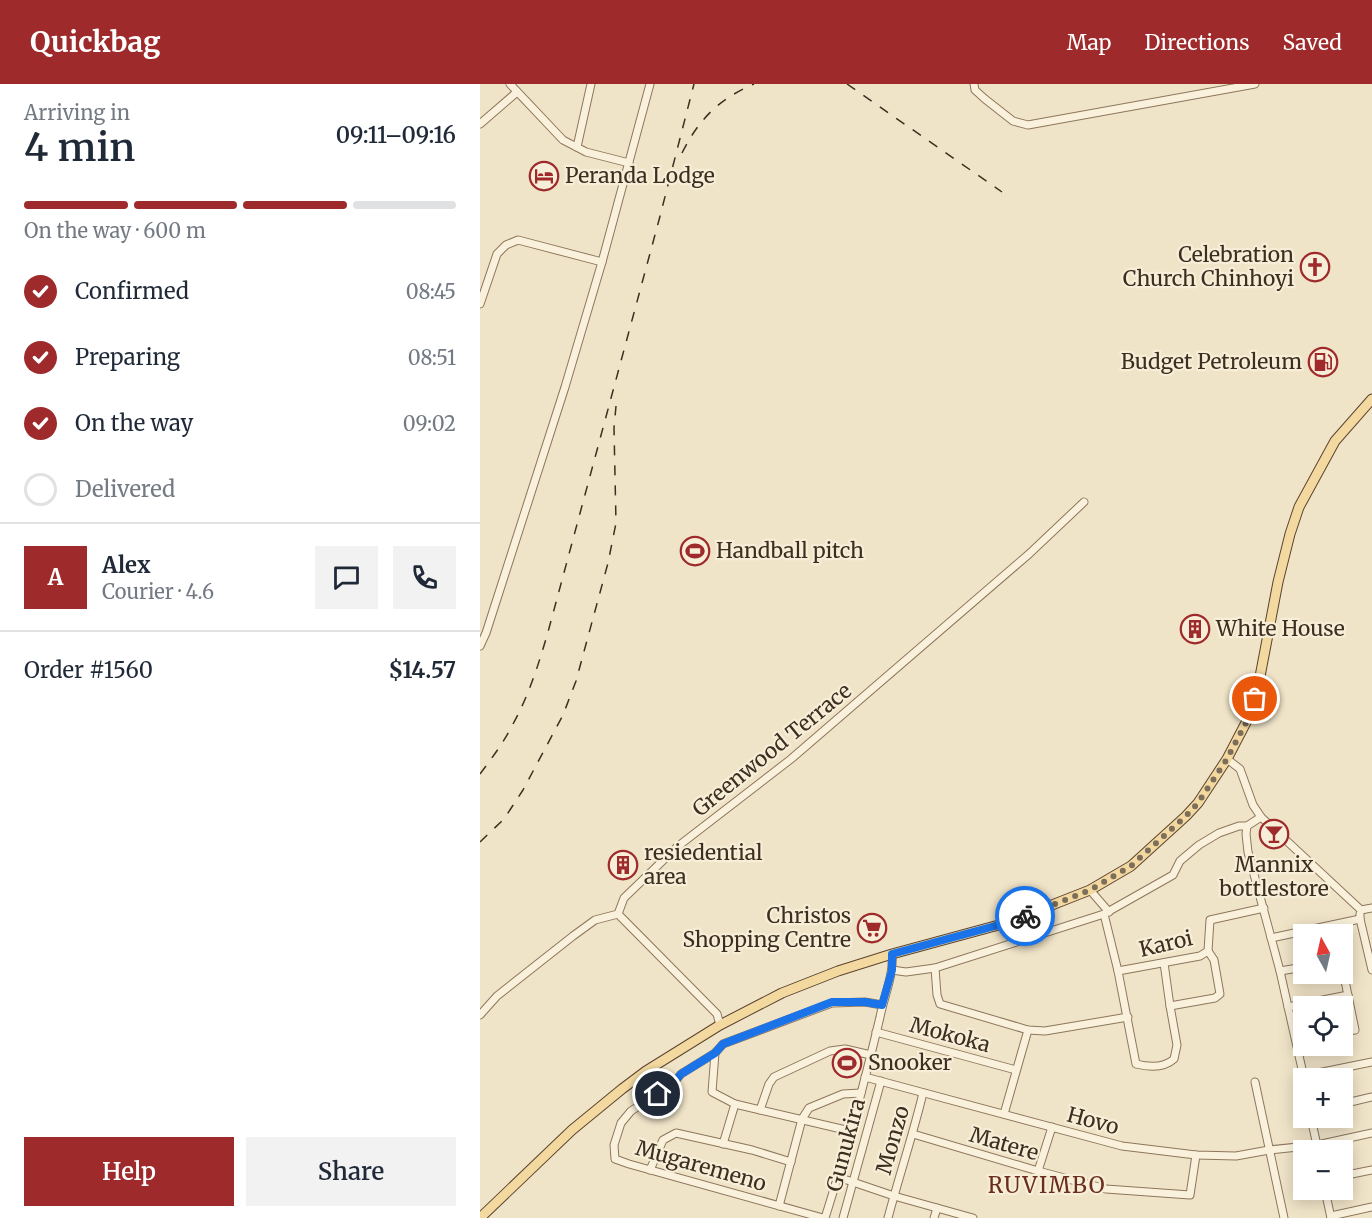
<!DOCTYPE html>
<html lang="en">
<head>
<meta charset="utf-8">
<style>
	body { margin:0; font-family:Merriweather,serif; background:#f2f2f3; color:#1f2937; height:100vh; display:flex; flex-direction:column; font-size:22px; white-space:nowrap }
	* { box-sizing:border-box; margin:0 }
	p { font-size:20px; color:#747a83 }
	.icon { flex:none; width:33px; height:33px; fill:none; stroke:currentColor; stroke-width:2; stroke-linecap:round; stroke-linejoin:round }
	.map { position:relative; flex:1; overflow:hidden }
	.drawer { display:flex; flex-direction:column; background:#fff; width:480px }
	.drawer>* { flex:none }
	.needle { width:39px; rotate:352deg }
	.controls { position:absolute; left:813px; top:840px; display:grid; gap:12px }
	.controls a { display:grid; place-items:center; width:60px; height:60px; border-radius:0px; background:#fff; box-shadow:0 3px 15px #0003; font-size:30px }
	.pin { position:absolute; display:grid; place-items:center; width:51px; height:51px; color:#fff; margin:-26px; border:3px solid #fff; border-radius:50%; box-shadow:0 2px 6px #0007 }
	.courier { position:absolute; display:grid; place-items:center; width:60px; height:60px; margin:-30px; border:4px solid #1a73e8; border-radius:50%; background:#fff; color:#222; box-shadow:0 2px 8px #0007 }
	.headline em { font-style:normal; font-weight:600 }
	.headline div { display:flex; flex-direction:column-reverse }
	.headline { display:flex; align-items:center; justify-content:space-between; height:102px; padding:0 24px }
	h1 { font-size:39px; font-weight:600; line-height:45px }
	.bar { display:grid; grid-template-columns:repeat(4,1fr); gap:9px 6px; align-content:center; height:72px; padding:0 24px }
	.bar i { height:8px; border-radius:4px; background:#e0e1e3 }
	.bar .selected { background:#9e2a2b }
	.bar p { grid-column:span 4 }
	.line { display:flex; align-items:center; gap:15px; padding:0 24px; border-top:2px solid #e0e1e3 }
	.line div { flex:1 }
	.round { display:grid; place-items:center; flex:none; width:63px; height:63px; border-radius:0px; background:#f2f2f3 }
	ol { padding:0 24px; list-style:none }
	li { display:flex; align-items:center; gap:18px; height:66px }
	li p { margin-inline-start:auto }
	li .icon { padding:6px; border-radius:50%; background:#9e2a2b; color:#fff; stroke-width:4 }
	li:last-child { color:#747a83 }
	li i { width:33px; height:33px; border:3px solid #e0e1e3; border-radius:50% }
	.action { display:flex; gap:12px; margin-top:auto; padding:12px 24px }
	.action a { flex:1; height:69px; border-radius:0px; background:#9e2a2b; color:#fff; font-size:24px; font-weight:600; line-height:69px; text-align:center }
	.action a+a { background:#f2f2f3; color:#1f2937 }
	header { display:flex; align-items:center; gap:36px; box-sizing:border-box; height:84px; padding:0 30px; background:#9e2a2b; color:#fff }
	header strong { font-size:28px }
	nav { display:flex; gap:33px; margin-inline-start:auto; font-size:21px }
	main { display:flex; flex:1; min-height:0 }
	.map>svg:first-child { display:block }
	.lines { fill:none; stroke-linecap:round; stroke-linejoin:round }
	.minor-casing { stroke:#8d765c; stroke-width:9 }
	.major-casing { stroke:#5b4430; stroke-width:11 }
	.minor { stroke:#faf1dc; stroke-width:7 }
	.major { stroke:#f3d9a0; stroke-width:9 }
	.rail { stroke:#3d2e20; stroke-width:1.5; stroke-dasharray:10 10; stroke-linecap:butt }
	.done { stroke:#7c6e5b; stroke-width:6; stroke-dasharray:0 10.8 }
	.route { stroke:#1a73e8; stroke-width:8 }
	.labels { text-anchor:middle; stroke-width:4.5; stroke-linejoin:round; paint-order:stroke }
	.poi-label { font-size:21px; fill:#3d2e20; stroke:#f7eed8; text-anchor:start }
	.street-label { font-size:21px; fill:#3d2e20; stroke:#f7eed8 }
	.neighbourhood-label { font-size:22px; letter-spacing:1.5px; fill:#6b2e1e; stroke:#f7eed8 }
</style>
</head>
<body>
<header>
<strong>Quickbag</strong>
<nav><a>Map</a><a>Directions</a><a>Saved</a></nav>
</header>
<main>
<section class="drawer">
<div class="headline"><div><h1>4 min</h1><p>Arriving in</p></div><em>09:11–09:16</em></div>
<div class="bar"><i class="selected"></i><i class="selected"></i><i class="selected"></i><i></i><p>On the way · 600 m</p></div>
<ol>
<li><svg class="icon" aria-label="check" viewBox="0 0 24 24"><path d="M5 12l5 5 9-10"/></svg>Confirmed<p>08:45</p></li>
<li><svg class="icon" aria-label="check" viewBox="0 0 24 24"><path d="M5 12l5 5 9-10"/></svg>Preparing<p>08:51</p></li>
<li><svg class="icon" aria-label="check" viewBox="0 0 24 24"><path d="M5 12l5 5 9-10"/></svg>On the way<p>09:02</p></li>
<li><i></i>Delivered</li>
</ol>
<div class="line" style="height:108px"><b class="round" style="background:#9e2a2b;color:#fff">A</b><div><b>Alex</b><p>Courier · 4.6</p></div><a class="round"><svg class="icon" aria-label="chat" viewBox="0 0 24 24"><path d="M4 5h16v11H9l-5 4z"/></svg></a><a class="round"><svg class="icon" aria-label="phone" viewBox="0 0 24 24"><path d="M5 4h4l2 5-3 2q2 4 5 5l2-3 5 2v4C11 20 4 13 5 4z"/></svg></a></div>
<div class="line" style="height:78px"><div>Order #1560</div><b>$14.57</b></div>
<div class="action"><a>Help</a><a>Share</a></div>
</section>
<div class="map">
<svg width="892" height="1134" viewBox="0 0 892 1134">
	<rect width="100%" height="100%" fill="#f0e4c8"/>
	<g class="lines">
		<!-- minor casing -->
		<g class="minor-casing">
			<g id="minor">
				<path d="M 30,0 L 83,56 L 106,68 L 149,79"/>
				<path d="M 494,0 L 495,6 L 505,15 L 533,37 L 548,41 L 775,0"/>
				<path d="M 0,40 L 37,8"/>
				<path d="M 97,63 L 111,0"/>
				<path d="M 0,220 L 17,170 L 26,161 L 38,156 L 122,178"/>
				<path d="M 0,562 L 6,549 L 85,303 L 122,178 L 170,0"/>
				<path d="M 747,675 L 760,685 L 773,721 L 781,733 L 881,826 L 892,824"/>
				<path d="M 781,733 L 767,742 L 766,750 L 768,768 L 800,887 L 824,994"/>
				<path d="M 610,806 L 629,828"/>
				<path d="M 138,830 L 144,814 L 197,763 L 311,675 L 549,470 L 604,418"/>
				<path d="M 138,830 L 237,930 L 240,941"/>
				<path d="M 624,830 L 638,887 L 656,980 C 668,983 684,984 694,975 L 697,961 L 690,922 L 684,879"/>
				<path d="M 880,830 L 880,835 L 892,886"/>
				<path d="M 791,854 L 880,835"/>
				<path d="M 862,882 L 875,946 L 862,948"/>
				<path d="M 455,884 L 457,911 L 460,920 L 548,946 L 565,947 L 648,933"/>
				<path d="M 412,886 L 426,888 L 455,884 L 624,830 L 693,791 L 700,777 L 719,761 L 739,749 L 759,742 L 767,742"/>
				<path d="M 638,887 L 720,872 L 728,867 L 730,836 L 784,824"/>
				<path d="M 800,887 L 824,883"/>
				<path d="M 690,922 L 735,914 L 740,910 L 734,876 L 728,867"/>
				<path d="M 808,923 L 868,911"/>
				<path d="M 0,931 L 17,912 L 93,852 L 115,836 L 138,830"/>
				<path d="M 396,948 L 536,986"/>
				<path d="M 235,969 L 232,1008 L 255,1020 L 370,1047"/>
				<path d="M 823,992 L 892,978"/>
				<path d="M 385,993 L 642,1062 L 716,1071 L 756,1072 L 789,1066 L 837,1061 L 892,1049"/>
				<path d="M 775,998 L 804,1134"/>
				<path d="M 862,1020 L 892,1013"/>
				<path d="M 280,1026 L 289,1000 L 294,993 L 350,967 L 365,965 L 391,971"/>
				<path d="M 524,1030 L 548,946"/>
				<path d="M 831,1034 L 838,1066"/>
				<path d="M 433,1050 L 558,1087 L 626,1105 L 710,1111 L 716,1071"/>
				<path d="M 243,1060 L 255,1020"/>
				<path d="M 170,1086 L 183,1056 L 196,1049 L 272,1066 L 311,1078"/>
				<path d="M 558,1087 L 572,1043"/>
				<path d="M 862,1092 L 892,1086"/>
				<path d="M 358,1093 L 414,1112 L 493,1134"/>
				<path d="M 845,1106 L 851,1134"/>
				<path d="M 299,1122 L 322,1035 L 329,1024 L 363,1010 L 381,1009"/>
				<path d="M 851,1132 L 892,1123"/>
				<path d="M 343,1134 L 149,1080 L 135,1075 L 134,1061 L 141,1039 L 151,1027 L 192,1001 L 201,990 L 235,969 L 243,960 L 352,919 L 385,918 L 402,921"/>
				<path d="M 345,1134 C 366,1068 384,1001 400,933 C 404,912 414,891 412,870"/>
				<path d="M 363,1134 L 401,997"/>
				<path d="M 408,1134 C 419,1092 433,1051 443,1009"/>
				<path d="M 454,1134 L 457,1124"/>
			</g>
		</g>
		<!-- major casing -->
		<g class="major-casing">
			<path id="major" d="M 0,1134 L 92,1046 L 142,1005 L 166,987 L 240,941 L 302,909 L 358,887 L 412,870 L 526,839 L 610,806 L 651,782 L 706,732 L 718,719 L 747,675 L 772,627 L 778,603 L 798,498 L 810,450 L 819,423 L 855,357 L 892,315"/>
		</g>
		<!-- minor -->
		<use href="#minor" class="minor"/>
		<!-- major -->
		<use href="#major" class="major"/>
		<!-- rail -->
		<g class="rail">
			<path d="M 367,0 L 522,108"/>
			<path d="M 202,69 C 219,35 239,15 274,0"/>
			<path d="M 0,690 C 12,674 24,658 33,640 C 49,611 59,579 68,548 L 179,136 L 214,0"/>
			<path d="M 0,758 L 24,735 L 43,706 L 83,631 L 96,597 L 128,479 L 136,439 L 134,344 L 136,322"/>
		</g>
	</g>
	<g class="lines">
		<!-- done -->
		<path class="done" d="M 545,832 L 610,806 L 651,782 L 706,732 L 718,719 L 747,675 L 772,627 L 775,615"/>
		<!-- route -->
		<path class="route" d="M 178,1010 L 192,1001 L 201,990 L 235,969 L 243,960 L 352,918 L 385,918 L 402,921 L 412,886 L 412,870 L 526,839 L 545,832"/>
	</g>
	<!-- icons -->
	<defs>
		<g id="hotel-ring" transform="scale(1.5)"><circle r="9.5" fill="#f7eed8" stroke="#9e2a2b" stroke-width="1.5"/><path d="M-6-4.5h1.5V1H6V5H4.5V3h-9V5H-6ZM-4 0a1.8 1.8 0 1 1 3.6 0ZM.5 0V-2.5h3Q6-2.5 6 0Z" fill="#9e2a2b"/></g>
		<g id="church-ring" transform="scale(1.5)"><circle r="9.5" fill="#f7eed8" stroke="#9e2a2b" stroke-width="1.5"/><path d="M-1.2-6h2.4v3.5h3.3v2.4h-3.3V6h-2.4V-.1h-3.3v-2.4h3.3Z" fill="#9e2a2b"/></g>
		<g id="fuel-ring" transform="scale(1.5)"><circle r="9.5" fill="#f7eed8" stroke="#9e2a2b" stroke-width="1.5"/><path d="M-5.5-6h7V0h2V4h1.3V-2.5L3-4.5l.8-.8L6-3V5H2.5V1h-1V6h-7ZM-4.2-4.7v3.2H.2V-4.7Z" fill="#9e2a2b"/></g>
		<g id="stadium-ring" transform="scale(1.5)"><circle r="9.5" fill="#f7eed8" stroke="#9e2a2b" stroke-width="1.5"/><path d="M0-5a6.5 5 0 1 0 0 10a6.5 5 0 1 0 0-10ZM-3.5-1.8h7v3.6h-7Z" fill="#9e2a2b"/></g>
		<g id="building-ring" transform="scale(1.5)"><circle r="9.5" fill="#f7eed8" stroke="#9e2a2b" stroke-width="1.5"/><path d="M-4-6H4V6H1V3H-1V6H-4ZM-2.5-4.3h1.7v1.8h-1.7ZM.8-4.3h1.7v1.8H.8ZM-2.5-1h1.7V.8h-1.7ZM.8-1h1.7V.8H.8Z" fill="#9e2a2b"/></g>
		<g id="bar-ring" transform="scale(1.5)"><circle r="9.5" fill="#f7eed8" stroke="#9e2a2b" stroke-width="1.5"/><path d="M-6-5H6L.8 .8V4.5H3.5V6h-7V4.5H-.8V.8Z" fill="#9e2a2b"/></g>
		<g id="supermarket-ring" transform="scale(1.5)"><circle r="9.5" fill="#f7eed8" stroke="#9e2a2b" stroke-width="1.5"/><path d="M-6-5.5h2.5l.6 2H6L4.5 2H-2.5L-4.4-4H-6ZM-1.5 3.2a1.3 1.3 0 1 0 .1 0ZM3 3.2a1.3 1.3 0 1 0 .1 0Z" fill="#9e2a2b"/></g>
	</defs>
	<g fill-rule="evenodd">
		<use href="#hotel-ring" x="64" y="92"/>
		<use href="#church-ring" x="835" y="183"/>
		<use href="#fuel-ring" x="843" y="278"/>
		<use href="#stadium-ring" x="215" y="467"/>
		<use href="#building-ring" x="715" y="545"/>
		<use href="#bar-ring" x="794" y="750"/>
		<use href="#building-ring" x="143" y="781"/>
		<use href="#supermarket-ring" x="392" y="844"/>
		<use href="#stadium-ring" x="367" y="979"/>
	</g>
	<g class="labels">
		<!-- poi labels -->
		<g class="poi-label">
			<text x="85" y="99">Peranda Lodge</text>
			<text x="814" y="178" text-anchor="end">Celebration<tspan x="814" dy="24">Church Chinhoyi</tspan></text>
			<text x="822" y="285" text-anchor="end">Budget Petroleum</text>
			<text x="236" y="474">Handball pitch</text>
			<text x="736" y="552">White House</text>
			<text x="164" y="776">resiedential<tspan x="164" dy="24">area</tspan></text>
			<text x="794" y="788" text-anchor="middle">Mannix<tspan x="794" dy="24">bottlestore</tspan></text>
			<text x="371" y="839" text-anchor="end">Christos<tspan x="371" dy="24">Shopping Centre</tspan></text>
			<text x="388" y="986">Snooker</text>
		</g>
		<!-- street labels -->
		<g class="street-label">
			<text transform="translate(292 666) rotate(-39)" y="7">Greenwood Terrace</text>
			<text transform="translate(686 860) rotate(-13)" y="7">Karoi</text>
			<text transform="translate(470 951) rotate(15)" y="7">Mokoka</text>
			<text transform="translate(613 1037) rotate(15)" y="7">Hovo</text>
			<text transform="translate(413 1056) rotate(-74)" y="7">Monzo</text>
			<text transform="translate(524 1060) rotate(16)" y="7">Matere</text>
			<text transform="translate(366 1061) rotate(-75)" y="7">Gunukira</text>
			<text transform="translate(221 1082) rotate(16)" y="7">Mugaremeno</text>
		</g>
		<!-- neighbourhood labels -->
		<g class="neighbourhood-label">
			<text x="567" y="1109">RUVIMBO</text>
		</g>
	</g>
</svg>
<div class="controls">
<a><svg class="needle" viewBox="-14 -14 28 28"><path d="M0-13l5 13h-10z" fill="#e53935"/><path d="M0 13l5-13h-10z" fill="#747a83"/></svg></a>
<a><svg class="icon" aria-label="locate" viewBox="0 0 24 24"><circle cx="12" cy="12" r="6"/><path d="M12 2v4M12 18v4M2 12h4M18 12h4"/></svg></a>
<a>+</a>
<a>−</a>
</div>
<div class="pin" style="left:775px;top:615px;background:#ea580c"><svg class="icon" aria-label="bag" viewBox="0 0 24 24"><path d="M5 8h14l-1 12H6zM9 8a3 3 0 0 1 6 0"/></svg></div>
<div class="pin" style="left:178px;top:1010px;background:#1f2937"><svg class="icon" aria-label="home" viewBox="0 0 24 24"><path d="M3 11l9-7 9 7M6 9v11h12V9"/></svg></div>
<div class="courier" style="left:545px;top:832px"><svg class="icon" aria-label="bike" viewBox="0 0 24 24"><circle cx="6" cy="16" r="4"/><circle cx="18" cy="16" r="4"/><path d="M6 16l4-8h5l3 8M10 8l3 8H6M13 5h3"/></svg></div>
</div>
</main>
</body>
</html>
